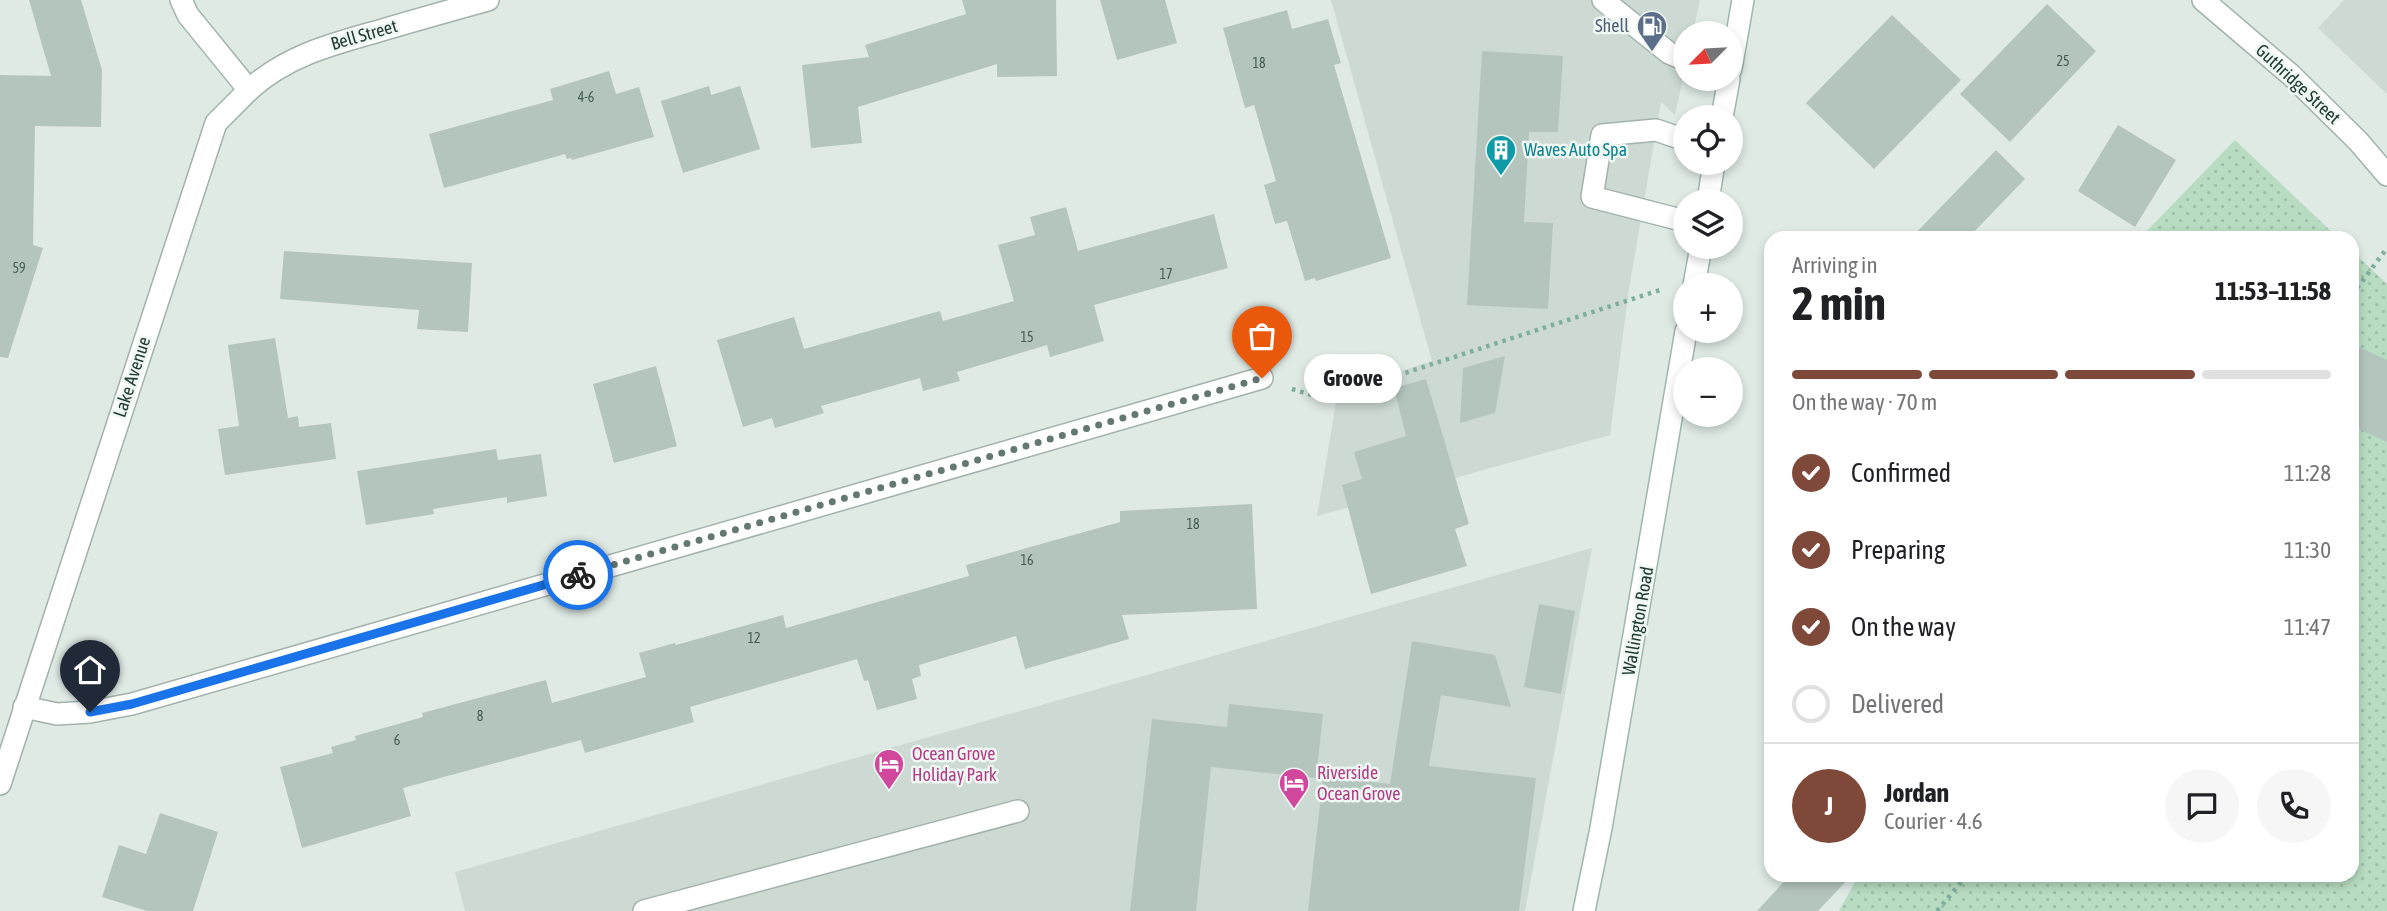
<!DOCTYPE html>
<html lang="en">
<head>
<meta charset="utf-8">
<style>
	body { margin:0; font-family:"Asap Condensed",sans-serif; background:#f6f6f6; color:#202124; height:100vh; display:flex; flex-direction:column; font-size:26px; white-space:nowrap }
	* { box-sizing:border-box; margin:0 }
	p { font-size:23px; color:#757577 }
	.icon { flex:none; width:38px; height:38px; fill:none; stroke:currentColor; stroke-width:2; stroke-linecap:round; stroke-linejoin:round }
	.map { position:relative; flex:1; overflow:hidden }
	.panel { position:absolute; left:1764px; top:231px; width:595px; height:651px; display:flex; flex-direction:column; background:#fff; border-radius:21px; box-shadow:0 4px 10px #0003 }
	.panel>* { flex:none }
	.needle { width:46px; rotate:246deg }
	.controls { position:absolute; left:1673px; top:21px; display:grid; gap:14px }
	.controls a { display:grid; place-items:center; width:70px; height:70px; border-radius:50%; background:#fff; box-shadow:0 4px 10px #0003; font-size:35px }
	.pin { position:absolute; display:grid; place-items:center; width:60px; height:60px; color:#fff; margin:-72px -30px; border-radius:50% 50% 50% 0; rotate:-45deg; box-shadow:0 0 7px #0007 }
	.pin .icon { rotate:45deg }
	.courier { position:absolute; display:grid; place-items:center; width:70px; height:70px; margin:-35px; border:5px solid #1a73e8; border-radius:50%; background:#fff; color:#222; box-shadow:0 2px 9px #0007 }
	.bubble { position:absolute; height:49px; border-radius:24px; background:#fff; box-shadow:0 4px 10px #0003; font-size:23px; font-weight:700; line-height:49px; text-align:center }
	.summary em { font-style:normal; font-weight:700 }
	.summary div { display:flex; flex-direction:column-reverse }
	.summary { display:flex; align-items:center; justify-content:space-between; height:119px; padding:0 28px }
	h1 { font-size:46px; font-weight:700; line-height:52px }
	.bar { display:grid; grid-template-columns:repeat(4,1fr); gap:10px 7px; align-content:center; height:84px; padding:0 28px }
	.bar i { height:9px; border-radius:5px; background:#e0e0e0 }
	.bar .on { background:#7f493a }
	.bar p { grid-column:span 4 }
	.line { display:flex; align-items:center; gap:18px; padding:0 28px; border-top:2px solid #e0e0e0 }
	.line div { flex:1 }
	.round { display:grid; place-items:center; flex:none; width:74px; height:74px; border-radius:37px; background:#f6f6f6 }
	ol { padding:0 28px; list-style:none }
	li { display:flex; align-items:center; gap:21px; height:77px }
	li p { margin-inline-start:auto }
	li .icon { padding:7px; border-radius:50%; background:#7f493a; color:#fff; stroke-width:4 }
	li:last-child { color:#757577 }
	li i { width:38px; height:38px; border:4px solid #e0e0e0; border-radius:50% }
	.map>svg:first-child { display:block }
	.built { fill:#cddad4 }
	.grass { fill:url(#grass-dots) }
	.building { fill:#b4c5be }
	.lines { fill:none; stroke-linecap:round; stroke-linejoin:round }
	.lane-casing { stroke:#a2b2ac; stroke-width:24 }
	.street-casing { stroke:#a2b2ac; stroke-width:24 }
	.secondary-casing { stroke:#9eb6ad; stroke-width:24 }
	.path { stroke:#7fae9f; stroke-width:4.5; stroke-dasharray:3.5 5; stroke-linecap:butt }
	.lane { stroke:#fff; stroke-width:21 }
	.street { stroke:#fff; stroke-width:21 }
	.secondary { stroke:#fff; stroke-width:21 }
	.done { stroke:#637871; stroke-width:7; stroke-dasharray:0 12.6 }
	.route { stroke:#1a73e8; stroke-width:9 }
	.labels { text-anchor:middle; stroke-width:5; stroke-linejoin:round; paint-order:stroke }
	.number-label { font-size:14px; fill:#455d56 }
	.service-label { font-size:18px; fill:#4e5e75; stroke:#eff7f3; text-anchor:end }
	.street-label { font-size:18px; fill:#203a33; stroke:#eff7f3 }
	.culture-label { font-size:18px; fill:#0d838f; stroke:#eff7f3; text-anchor:start }
	.hotel-label { font-size:18px; fill:#b23c85; stroke:#eff7f3; text-anchor:start }
</style>
</head>
<body>
<div class="map">
<svg width="2387" height="911" viewBox="0 0 2387 911">
	<defs>
		<pattern id="grass-dots" width="8" height="8" patternUnits="userSpaceOnUse" patternTransform="scale(1.75)"><rect width="8" height="8" fill="#b7dcc1"/><path d="M2 2h.1M6 6h.1" fill="none" stroke="#9dbea6" stroke-width="1.8" stroke-linecap="round"/></pattern>
	</defs>
	<rect width="100%" height="100%" fill="#dfeae5"/>
	<!-- built -->
	<g class="built">
		<path d="M 1331,0 L 1700,0 L 1693,33 L 1685,33 L 1685,69 L 1675,115 L 1661,102 L 1629,289 L 1610,435 L 1317,516 L 1338,391 L 1432,361 Z"/>
		<path d="M 2344,0 L 2387,0 L 2387,94 L 2318,28 Z"/>
		<path d="M 1592,548 L 1525,911 L 465,911 L 455,872 Z"/>
	</g>
	<!-- grass -->
	<g class="grass">
		<path d="M 2235,140 L 2338,238 L 2140,238 Z"/>
		<path d="M 2352,251 L 2387,284 L 2387,911 L 1839,911 L 1859,875 L 2352,875 Z"/>
	</g>
	<!-- building -->
	<g class="building">
		<path d="M 29,0 L 81,0 L 102,70 L 101,127 L 35,126 L 33,245 L 43,248 L 8,358 L 0,357 L 0,75 L 51,76 Z"/>
		<path d="M 962,0 L 1056,0 L 1057,76 L 997,77 L 997,64 L 858,107 L 862,143 L 811,148 L 802,65 L 869,57 L 865,45 L 966,14 Z"/>
		<path d="M 1100,0 L 1165,0 L 1177,43 L 1117,60 Z"/>
		<path d="M 2047,4 L 2096,51 L 2010,142 L 1960,94 Z"/>
		<path d="M 1287,10 L 1292,29 L 1328,19 L 1341,63 L 1334,65 L 1391,258 L 1316,281 L 1315,278 L 1305,281 L 1287,221 L 1275,224 L 1264,185 L 1276,181 L 1254,105 L 1245,108 L 1223,28 Z"/>
		<path d="M 1892,15 L 1961,80 L 1874,169 L 1806,103 Z"/>
		<path d="M 1482,51 L 1563,56 L 1558,132 L 1529,132 L 1524,222 L 1553,223 L 1548,309 L 1467,305 Z"/>
		<path d="M 609,71 L 616,94 L 639,87 L 654,137 L 572,160 L 571,158 L 567,159 L 565,154 L 444,188 L 429,134 L 553,100 L 550,89 Z"/>
		<path d="M 709,86 L 711,95 L 740,86 L 760,149 L 683,173 L 661,101 Z"/>
		<path d="M 2118,125 L 2176,160 L 2135,227 L 2078,191 Z"/>
		<path d="M 1996,150 L 2025,179 L 1968,238 L 1911,238 Z"/>
		<path d="M 1066,207 L 1078,251 L 1214,214 L 1228,268 L 1094,305 L 1104,341 L 1050,357 L 1047,345 L 957,372 L 960,381 L 923,391 L 920,378 L 821,406 L 824,413 L 775,428 L 772,418 L 743,427 L 717,340 L 794,317 L 804,349 L 940,311 L 943,321 L 1014,301 L 998,245 L 1035,235 L 1030,217 Z"/>
		<path d="M 284,251 L 472,263 L 468,332 L 417,329 L 419,310 L 280,299 Z"/>
		<path d="M 275,338 L 288,418 L 298,416 L 299,427 L 331,423 L 336,459 L 225,475 L 218,429 L 239,426 L 228,345 Z"/>
		<path d="M 2352,344 L 2387,360 L 2387,442 L 2352,426 Z"/>
		<path d="M 1505,356 L 1495,413 L 1460,423 L 1463,368 Z"/>
		<path d="M 656,366 L 677,446 L 614,463 L 593,384 Z"/>
		<path d="M 1426,379 L 1469,524 L 1455,529 L 1467,566 L 1371,594 L 1342,485 L 1362,479 L 1354,452 L 1406,436 L 1394,388 Z"/>
		<path d="M 496,449 L 498,460 L 541,454 L 547,496 L 507,503 L 507,497 L 433,509 L 434,514 L 366,525 L 357,471 Z"/>
		<path d="M 1252,504 L 1257,609 L 1122,615 L 1129,639 L 1025,669 L 1016,636 L 919,665 L 921,676 L 912,679 L 917,699 L 877,710 L 868,680 L 864,681 L 857,659 L 690,707 L 694,722 L 585,753 L 581,740 L 403,788 L 411,816 L 302,848 L 280,767 L 333,753 L 331,747 L 356,740 L 355,736 L 423,717 L 422,713 L 546,680 L 552,703 L 646,677 L 639,653 L 675,643 L 676,645 L 783,615 L 786,628 L 969,576 L 966,565 L 1120,522 L 1120,511 Z"/>
		<path d="M 1539,604 L 1575,611 L 1561,694 L 1524,687 Z"/>
		<path d="M 1412,641 L 1495,655 L 1511,707 L 1441,695 L 1429,766 L 1536,778 L 1519,911 L 1308,911 L 1323,777 L 1390,784 Z"/>
		<path d="M 1229,704 L 1323,714 L 1316,778 L 1211,767 L 1196,911 L 1130,911 L 1152,719 L 1227,727 Z"/>
		<path d="M 160,813 L 218,832 L 193,911 L 147,911 L 102,897 L 119,845 L 146,854 Z"/>
		<path d="M 1790,875 L 1852,875 L 1818,911 L 1757,911 Z"/>
	</g>
	<g class="lines">
		<!-- lane casing -->
		<g class="lane-casing">
			<g id="lane">
				<path d="M 1603,0 L 1669,53 L 1685,60"/>
				<path d="M 1685,140 L 1656,130 L 1602,135 L 1592,197 L 1685,221"/>
				<path d="M 644,911 L 1018,811"/>
			</g>
		</g>
		<!-- street casing -->
		<g class="street-casing">
			<g id="street">
				<path d="M 2203,0 L 2291,75 L 2358,141 L 2387,175"/>
				<path d="M 249,90 C 286,56 332,44 379,31 C 416,20 452,10 488,0"/>
				<path d="M 24,707 L 57,714 L 90,712 L 132,704 L 1262,378"/>
				<path d="M 0,784 L 216,123 L 249,90 L 188,15 L 181,0"/>
			</g>
		</g>
		<!-- secondary casing -->
		<g class="secondary-casing">
			<g id="secondary">
				<path d="M 1731,69 L 1743,0"/>
				<path d="M 1722,117 L 1729,79"/>
				<path d="M 1708,201 L 1714,163"/>
				<path d="M 1694,285 L 1701,247"/>
				<path d="M 1584,911 L 1601,828 L 1686,331"/>
			</g>
		</g>
		<!-- path -->
		<g class="path">
			<path d="M 2352,295 L 2387,248"/>
			<path d="M 1292,389 L 1325,399 L 1660,290"/>
			<path d="M 1937,911 L 1967,875"/>
		</g>
		<!-- lane -->
		<use href="#lane" class="lane"/>
		<!-- street -->
		<use href="#street" class="street"/>
		<!-- secondary -->
		<use href="#secondary" class="secondary"/>
	</g>
	<g class="lines">
		<!-- done -->
		<path class="done" d="M 578,575 L 1262,378"/>
		<!-- route -->
		<path class="route" d="M 90,712 L 132,704 L 578,575"/>
	</g>
	<!-- icons -->
	<defs>
		<g id="fuel-pin" transform="scale(1.575)"><path d="M0 17L-7.5 6A9.5 9.5 0 1 1 7.5 6Z" fill="#5c6f8a" stroke="#eff7f3"/><path d="M-5.5-6h7V0h2V4h1.3V-2.5L3-4.5l.8-.8L6-3V5H2.5V1h-1V6h-7ZM-4.2-4.7v3.2H.2V-4.7Z" fill="#fff"/></g>
		<g id="building-pin" transform="scale(1.575)"><path d="M0 17L-7.5 6A9.5 9.5 0 1 1 7.5 6Z" fill="#0f9aa8" stroke="#eff7f3"/><path d="M-4-6H4V6H1V3H-1V6H-4ZM-2.5-4.3h1.7v1.8h-1.7ZM.8-4.3h1.7v1.8H.8ZM-2.5-1h1.7V.8h-1.7ZM.8-1h1.7V.8H.8Z" fill="#fff"/></g>
		<g id="hotel-pin" transform="scale(1.575)"><path d="M0 17L-7.5 6A9.5 9.5 0 1 1 7.5 6Z" fill="#d1479c" stroke="#eff7f3"/><path d="M-6-4.5h1.5V1H6V5H4.5V3h-9V5H-6ZM-4 0a1.8 1.8 0 1 1 3.6 0ZM.5 0V-2.5h3Q6-2.5 6 0Z" fill="#fff"/></g>
	</defs>
	<g fill-rule="evenodd">
		<use href="#fuel-pin" x="1652" y="26"/>
		<use href="#building-pin" x="1501" y="150"/>
		<use href="#hotel-pin" x="889" y="764"/>
		<use href="#hotel-pin" x="1294" y="783"/>
	</g>
	<g class="labels">
		<!-- number labels -->
		<g class="number-label">
			<text x="2063" y="66">25</text>
			<text x="1259" y="68">18</text>
			<text x="586" y="102">4-6</text>
			<text x="19" y="273">59</text>
			<text x="1166" y="279">17</text>
			<text x="1027" y="342">15</text>
			<text x="1193" y="529">18</text>
			<text x="1027" y="565">16</text>
			<text x="754" y="643">12</text>
			<text x="480" y="721">8</text>
			<text x="397" y="745">6</text>
		</g>
		<!-- service labels -->
		<g class="service-label">
			<text x="1629" y="32">Shell</text>
		</g>
		<!-- street labels -->
		<g class="street-label">
			<text transform="translate(364 35) rotate(-16)" y="6">Bell Street</text>
			<text transform="translate(2298 84) rotate(43)" y="6">Guthridge Street</text>
			<text transform="translate(132 377) rotate(-72)" y="6">Lake Avenue</text>
			<text transform="translate(1638 621) rotate(-80)" y="6">Wallington Road</text>
		</g>
		<!-- culture labels -->
		<g class="culture-label">
			<text x="1524" y="156">Waves Auto Spa</text>
		</g>
		<!-- hotel labels -->
		<g class="hotel-label">
			<text x="912" y="760">Ocean Grove<tspan x="912" dy="21">Holiday Park</tspan></text>
			<text x="1317" y="779">Riverside<tspan x="1317" dy="21">Ocean Grove</tspan></text>
		</g>
	</g>
</svg>
<div class="controls">
<a><svg class="needle" viewBox="-14 -14 28 28"><path d="M0-13l5 13h-10z" fill="#e53935"/><path d="M0 13l5-13h-10z" fill="#757577"/></svg></a>
<a><svg class="icon" aria-label="locate" viewBox="0 0 24 24"><circle cx="12" cy="12" r="6"/><path d="M12 2v4M12 18v4M2 12h4M18 12h4"/></svg></a>
<a><svg class="icon" aria-label="layers" viewBox="0 0 24 24"><path d="M12 4l9 5-9 5-9-5zM3 14l9 5 9-5"/></svg></a>
<a>+</a>
<a>−</a>
</div>
<div class="pin" style="left:1262px;top:378px;background:#ea580c"><svg class="icon" aria-label="bag" viewBox="0 0 24 24"><path d="M5 8h14l-1 12H6zM9 8a3 3 0 0 1 6 0"/></svg></div>
<div class="pin" style="left:90px;top:712px;background:#1f2937"><svg class="icon" aria-label="home" viewBox="0 0 24 24"><path d="M3 11l9-7 9 7M6 9v11h12V9"/></svg></div>
<div class="courier" style="left:578px;top:575px"><svg class="icon" aria-label="bike" viewBox="0 0 24 24"><circle cx="6" cy="16" r="4"/><circle cx="18" cy="16" r="4"/><path d="M6 16l4-8h5l3 8M10 8l3 8H6M13 5h3"/></svg></div>
<div class="bubble" style="left:1304px;top:354px;width:98px">Groove</div>
<section class="panel">
<div class="summary"><div><h1>2 min</h1><p>Arriving in</p></div><em>11:53–11:58</em></div>
<div class="bar"><i class="on"></i><i class="on"></i><i class="on"></i><i></i><p>On the way · 70 m</p></div>
<ol>
<li><svg class="icon" aria-label="check" viewBox="0 0 24 24"><path d="M5 12l5 5 9-10"/></svg>Confirmed<p>11:28</p></li>
<li><svg class="icon" aria-label="check" viewBox="0 0 24 24"><path d="M5 12l5 5 9-10"/></svg>Preparing<p>11:30</p></li>
<li><svg class="icon" aria-label="check" viewBox="0 0 24 24"><path d="M5 12l5 5 9-10"/></svg>On the way<p>11:47</p></li>
<li><i></i>Delivered</li>
</ol>
<div class="line" style="height:126px"><b class="round" style="background:#7f493a;color:#fff">J</b><div><b>Jordan</b><p>Courier · 4.6</p></div><a class="round"><svg class="icon" aria-label="chat" viewBox="0 0 24 24"><path d="M4 5h16v11H9l-5 4z"/></svg></a><a class="round"><svg class="icon" aria-label="phone" viewBox="0 0 24 24"><path d="M5 4h4l2 5-3 2q2 4 5 5l2-3 5 2v4C11 20 4 13 5 4z"/></svg></a></div>
</section>
</div>
</body>
</html>
